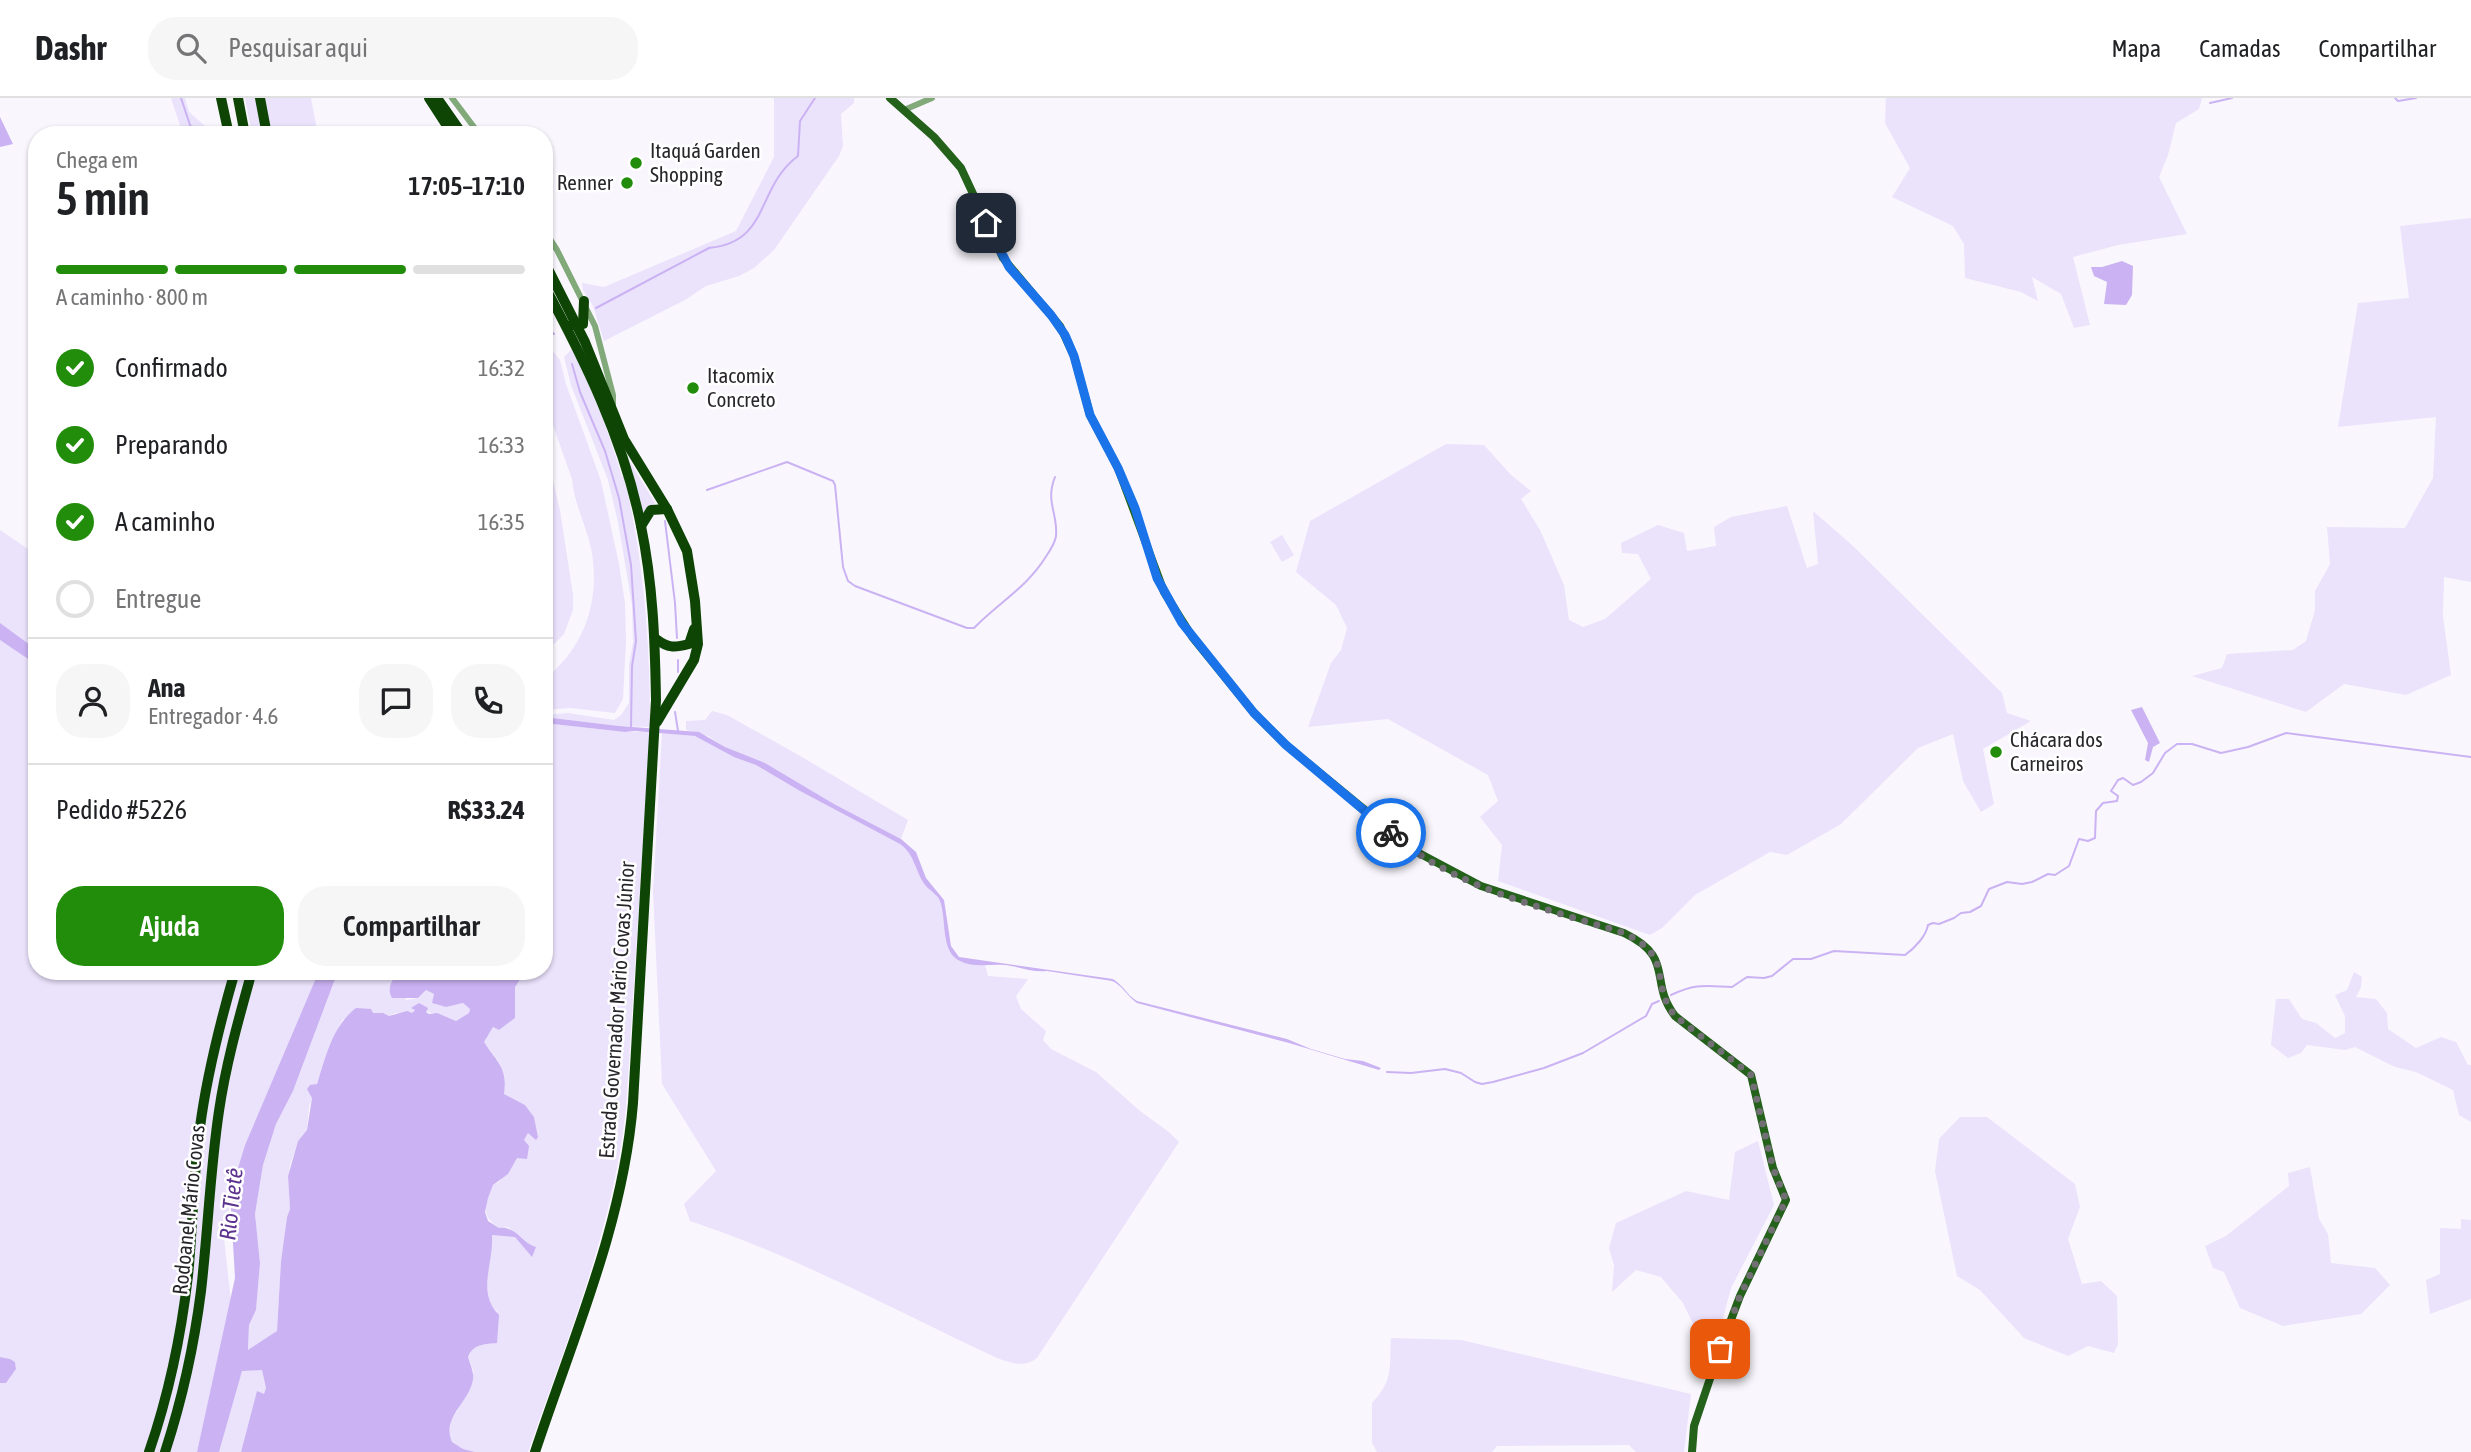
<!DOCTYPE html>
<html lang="pt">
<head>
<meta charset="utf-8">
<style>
	body { margin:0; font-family:"Asap Condensed",sans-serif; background:#f6f6f6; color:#202124; height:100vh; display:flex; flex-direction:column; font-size:26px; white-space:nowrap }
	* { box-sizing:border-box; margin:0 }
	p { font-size:23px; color:#757577 }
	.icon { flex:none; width:38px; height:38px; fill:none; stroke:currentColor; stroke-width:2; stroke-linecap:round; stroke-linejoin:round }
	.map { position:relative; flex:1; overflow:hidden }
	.sheet { position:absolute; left:28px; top:28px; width:525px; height:854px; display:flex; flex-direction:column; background:#fff; border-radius:28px; box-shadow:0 2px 5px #0004 }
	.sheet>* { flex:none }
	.pin { position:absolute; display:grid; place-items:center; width:60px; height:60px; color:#fff; margin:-30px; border-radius:14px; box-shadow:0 4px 10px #0006 }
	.courier { position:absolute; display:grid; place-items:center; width:70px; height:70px; margin:-35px; border:5px solid #1a73e8; border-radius:50%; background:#fff; color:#222; box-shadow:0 2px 9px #0007 }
	.headline em { font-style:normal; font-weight:600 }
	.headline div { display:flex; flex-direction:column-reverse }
	.headline { display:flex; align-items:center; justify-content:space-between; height:119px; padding:0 28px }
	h1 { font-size:46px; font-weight:600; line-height:52px }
	.bar { display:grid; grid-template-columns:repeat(4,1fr); gap:10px 7px; align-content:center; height:84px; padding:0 28px }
	.bar i { height:9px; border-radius:5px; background:#e0e0e0 }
	.bar .active { background:#228c0b }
	.bar p { grid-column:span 4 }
	.line { display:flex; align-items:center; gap:18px; padding:0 28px; border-top:2px solid #e0e0e0 }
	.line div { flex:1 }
	.round { display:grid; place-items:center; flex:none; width:74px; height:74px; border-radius:28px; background:#f6f6f6 }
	ol { padding:0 28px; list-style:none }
	li { display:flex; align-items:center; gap:21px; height:77px }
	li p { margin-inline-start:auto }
	li .icon { padding:7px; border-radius:50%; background:#228c0b; color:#fff; stroke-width:4 }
	li:last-child { color:#757577 }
	li i { width:38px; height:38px; border:4px solid #e0e0e0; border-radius:50% }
	.primary-button { display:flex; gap:14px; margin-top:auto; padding:14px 28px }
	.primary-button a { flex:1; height:80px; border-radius:28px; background:#228c0b; color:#fff; font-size:28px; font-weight:600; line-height:80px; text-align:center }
	.primary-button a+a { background:#f6f6f6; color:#202124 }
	header { display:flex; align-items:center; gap:42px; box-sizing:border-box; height:98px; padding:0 35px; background:#fff; border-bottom:2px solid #e0e0e0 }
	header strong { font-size:33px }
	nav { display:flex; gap:38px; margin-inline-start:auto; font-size:24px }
	.search { width:490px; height:63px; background:#f6f6f6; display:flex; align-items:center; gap:18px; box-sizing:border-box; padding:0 24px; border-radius:28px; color:#757577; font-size:26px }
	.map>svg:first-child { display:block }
	.green { fill:#ebe2fc }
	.water { fill:#cab2f3 }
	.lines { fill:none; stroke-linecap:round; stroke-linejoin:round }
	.stream { stroke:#cab2f3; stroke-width:2 }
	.minor { stroke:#81a97a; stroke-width:6 }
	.major { stroke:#24611a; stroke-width:8 }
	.highway { stroke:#0e4505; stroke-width:10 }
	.done { stroke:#716f74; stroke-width:7; stroke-dasharray:0 12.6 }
	.route { stroke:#1a73e8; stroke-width:9 }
	.poi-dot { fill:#228c0b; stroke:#fff; stroke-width:2.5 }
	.labels { text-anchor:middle; stroke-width:5; stroke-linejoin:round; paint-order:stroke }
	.poi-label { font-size:21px; fill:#28262b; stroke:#fff; text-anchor:start }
	.street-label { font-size:21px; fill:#28262b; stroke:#fff }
	.water-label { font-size:23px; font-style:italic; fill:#5d3390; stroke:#fff }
</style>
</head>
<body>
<header>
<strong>Dashr</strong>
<div class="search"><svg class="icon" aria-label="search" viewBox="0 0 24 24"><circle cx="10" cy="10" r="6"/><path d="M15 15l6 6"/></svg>Pesquisar aqui</div>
<nav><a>Mapa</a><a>Camadas</a><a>Compartilhar</a></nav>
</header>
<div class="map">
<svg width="2471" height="1354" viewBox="0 0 2471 1354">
	<rect width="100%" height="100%" fill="#f9f7fd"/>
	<!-- green -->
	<g class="green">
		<path d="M 171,0 L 185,0 L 189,14 L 215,37 L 183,37 Z"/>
		<path d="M 245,0 L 257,0 L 264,37 L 252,37 Z"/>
		<path d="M 264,0 L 311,0 L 318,37 L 271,37 Z"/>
		<path d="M 774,0 L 854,0 L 854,5 L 841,16 L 843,48 L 839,58 L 774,152 L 754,170 L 739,178 L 706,188 L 685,202 L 604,243 L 593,208 L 583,192 L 582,185 L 604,189 L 736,133 L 774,59 Z"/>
		<path d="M 1886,0 L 2202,0 L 2199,11 L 2176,25 L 2168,57 L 2159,79 L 2187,136 L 2118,147 L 2073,159 L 2090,227 L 2074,230 L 2061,196 L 2032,179 L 2038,203 L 2021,194 L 1965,180 L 1964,146 L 1953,128 L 1892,99 L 1910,70 L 1885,25 Z"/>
		<path d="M 2471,120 L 2471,484 L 2444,479 L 2443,518 L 2451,577 L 2406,597 L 2344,586 L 2306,614 L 2192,578 L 2222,570 L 2227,556 L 2293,552 L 2306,543 L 2315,512 L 2315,493 L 2330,466 L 2327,429 L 2405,430 L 2433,380 L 2436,319 L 2338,329 L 2358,205 L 2409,200 L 2400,128 Z"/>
		<path d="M 544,242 L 560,262 L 566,286 L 601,383 L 619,466 L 625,505 L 626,543 L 623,601 L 615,615 L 571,610 L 544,612 L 544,582 C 585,549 601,502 591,450 C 586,427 574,405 572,381 L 544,302 Z"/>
		<path d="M 572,251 C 593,292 609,334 622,379 L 624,379 C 644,462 650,544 650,629 L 619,628 L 544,619 L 544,617 L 568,615 L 614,622 L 621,617 L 629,605 L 629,567 L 633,544 L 632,507 L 618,424 L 608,382 L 571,287 L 564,259 Z"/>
		<path d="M 544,346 L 560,412 L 573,497 L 573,512 L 564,536 L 544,556 Z"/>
		<path d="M 1446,346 L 1484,347 L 1511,377 L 1531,393 L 1521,401 L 1540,432 L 1564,487 L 1569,522 L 1583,529 L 1605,521 L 1651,481 L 1638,456 L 1622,455 L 1621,445 L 1658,427 L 1684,435 L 1687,453 L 1716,448 L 1714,429 L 1731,419 L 1787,408 L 1807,470 L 1818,466 L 1813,413 L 1853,448 L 2002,595 L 2007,615 L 2031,623 L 1983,651 L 1994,706 L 1981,714 L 1963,683 L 1953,636 L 1918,650 L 1841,726 L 1787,757 L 1770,754 L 1695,797 L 1662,830 L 1650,837 L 1498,783 L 1502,747 L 1480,719 L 1498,703 L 1488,677 L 1388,621 L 1308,629 L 1331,565 L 1341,552 L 1347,530 L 1336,507 L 1296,474 L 1310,423 Z"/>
		<path d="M 624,354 L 655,405 L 642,416 Z"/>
		<path d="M 0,432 L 37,457 L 37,552 L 0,525 Z"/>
		<path d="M 1282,437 L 1294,457 L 1282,464 L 1270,444 Z"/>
		<path d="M 0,542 L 37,567 L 37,873 L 319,873 L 245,1047 L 234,1083 L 224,1140 L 231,1203 L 197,1354 L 0,1354 L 0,1285 L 6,1285 L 16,1271 L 15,1264 L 10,1261 L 0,1259 Z"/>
		<path d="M 712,613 L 727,617 L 802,659 L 908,722 L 901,741 L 834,706 L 765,665 L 725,649 L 708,638 L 686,632 L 686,623 L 705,622 Z"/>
		<path d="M 544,625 L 625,634 L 650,634 L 626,1009 C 614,1129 567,1241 528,1354 L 475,1354 L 463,1351 L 452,1344 L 449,1338 L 451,1322 L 458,1312 L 474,1274 L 468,1259 C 472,1250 478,1247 486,1246 L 497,1213 L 493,1211 C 491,1206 487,1200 486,1195 C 482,1176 494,1156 492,1136 L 515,1139 L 529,1154 L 536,1149 L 530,1147 L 508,1129 L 499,1130 C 480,1117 485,1107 493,1087 L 499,1084 L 517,1059 L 527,1061 L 524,1042 L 528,1035 L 538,1039 L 534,1019 L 525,1007 L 504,996 C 508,971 498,963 484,944 L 493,929 L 499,932 L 515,920 L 515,889 L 521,880 L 530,878 L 532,873 L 544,873 Z"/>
		<path d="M 662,635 L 695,638 L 708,643 L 734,658 L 756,667 L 800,693 L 900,746 C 914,757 916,773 925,787 C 929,793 937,796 940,802 C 955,834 931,866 985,867 L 988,878 L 1028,881 L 1016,898 L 1021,911 L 1046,933 L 1043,942 L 1051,951 L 1096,974 L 1140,1013 L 1169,1034 L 1179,1044 L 1037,1260 C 1024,1270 1011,1265 997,1260 C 896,1213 796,1158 690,1123 L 684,1106 L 716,1073 L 662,986 L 653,793 Z"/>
		<path d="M 338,873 L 396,873 L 406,902 L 418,900 L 426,892 L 434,896 L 432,905 L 446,909 L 463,905 L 470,911 L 469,915 L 456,923 C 441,917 430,914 415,911 L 412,915 L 395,915 L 389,918 L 373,915 L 343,921 L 329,948 L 309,1009 L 307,1032 L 298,1043 L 290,1067 L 288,1078 L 290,1111 L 287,1119 L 281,1163 L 277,1233 L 248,1253 L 249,1227 L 256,1212 L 260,1165 L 255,1116 L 263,1067 L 276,1026 L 293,993 Z"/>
		<path d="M 2354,874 L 2362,879 L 2361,889 L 2356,899 L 2376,901 L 2387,915 L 2388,931 L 2416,950 L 2441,939 L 2456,944 L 2468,967 L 2471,967 L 2471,1024 L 2459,1017 L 2453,992 L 2416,974 L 2395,969 L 2355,949 L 2345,952 L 2307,947 L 2301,955 L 2288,960 L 2271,947 L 2276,901 L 2289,901 L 2302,921 L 2316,925 L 2335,940 L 2345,935 L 2345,918 L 2335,897 L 2347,892 Z"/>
		<path d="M 1960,1019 L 1987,1019 L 2075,1086 L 2080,1109 L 2068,1141 L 2082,1186 L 2101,1183 L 2117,1198 L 2118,1246 L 2114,1255 L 2088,1248 L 2068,1258 L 2024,1240 L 1980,1192 L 1957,1178 L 1935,1073 L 1939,1041 Z"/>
		<path d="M 1758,1043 L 1774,1107 L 1731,1190 L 1717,1243 L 1695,1230 L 1683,1205 L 1661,1179 L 1636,1172 L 1612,1194 L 1614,1167 L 1609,1150 L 1616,1125 L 1686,1093 L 1729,1102 L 1735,1054 Z"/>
		<path d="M 2310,1069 L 2319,1121 L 2328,1136 L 2331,1165 L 2375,1170 L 2390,1187 L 2361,1216 L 2283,1228 L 2240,1210 L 2224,1174 L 2213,1170 L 2205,1148 L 2226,1138 L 2289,1088 L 2288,1075 Z"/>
		<path d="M 2461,1121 L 2471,1122 L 2471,1201 L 2430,1216 L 2426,1182 L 2440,1176 L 2440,1130 L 2461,1131 Z"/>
		<path d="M 1391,1240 L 1461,1242 L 1691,1296 L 1684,1354 L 1636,1354 L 1629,1347 L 1497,1348 L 1492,1354 L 1377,1354 L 1372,1345 L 1372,1305 C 1394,1282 1389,1270 1391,1240 Z"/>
		<path d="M 242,1272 L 262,1272 L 266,1290 L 264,1296 L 257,1294 L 241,1354 L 219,1354 Z"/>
	</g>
	<!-- water -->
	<g class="water">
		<path d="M 0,19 L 13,46 L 0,49 Z"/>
		<path d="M 2122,163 L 2133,168 L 2132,197 L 2126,207 L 2104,206 L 2107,184 L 2094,178 L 2091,169 L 2102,169 Z"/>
		<path d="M 0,525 L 37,552 L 37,567 L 0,542 Z"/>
		<path d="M 2142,609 L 2160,645 L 2153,649 L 2149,664 L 2145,662 L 2148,645 L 2131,612 Z"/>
		<path d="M 544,619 L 619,628 L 699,634 L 725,649 L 765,665 L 834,706 L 901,741 L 916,754 L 926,780 L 944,802 L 951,848 L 959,859 L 1113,881 C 1123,887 1127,897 1137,903 L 1287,941 L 1311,951 L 1345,961 L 1363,963 L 1381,970 L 1379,972 L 1289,945 L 1137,905 C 1127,898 1122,887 1112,883 L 1047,873 C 1033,875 1018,868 1004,867 C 989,866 974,870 960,863 C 940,854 947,821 940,803 C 938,797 930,793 925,787 C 915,773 915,757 900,746 L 800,693 L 756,667 L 734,659 L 695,638 L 635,633 L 625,634 L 544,625 Z"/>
		<path d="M 319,873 L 338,873 L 293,993 L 276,1026 L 263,1067 L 255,1116 L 260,1165 L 256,1212 L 249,1227 L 248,1252 L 277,1233 L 281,1163 L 287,1119 L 290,1111 L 288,1078 L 298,1043 L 307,1032 L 312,1000 L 307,991 L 310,987 L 317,986 C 326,958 332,929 356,910 L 371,911 L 373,915 L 383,915 L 389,918 L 407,913 L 412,915 L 415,912 L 411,910 L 419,905 L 428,910 L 426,914 L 429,916 L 437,915 L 456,923 L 469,915 L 470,911 L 463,905 L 446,909 L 432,905 L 434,896 L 426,892 L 418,900 L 392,900 C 387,891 391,884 396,877 L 396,873 L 532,873 L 530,878 L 521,880 L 515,889 L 515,920 L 499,932 L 493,929 L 484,944 C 497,964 508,970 504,996 L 525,1007 L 534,1019 L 538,1039 L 536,1042 L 528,1035 L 524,1042 L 529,1048 L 527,1061 L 517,1060 L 508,1076 L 493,1087 L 488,1100 L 485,1114 L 488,1123 L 499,1130 C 517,1128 520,1144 536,1149 L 532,1159 L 515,1139 L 492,1137 C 494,1166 476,1194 499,1217 L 497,1245 C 485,1246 473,1246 468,1259 C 470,1266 474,1273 473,1281 C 470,1304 441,1319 452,1344 L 463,1351 L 475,1354 L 241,1354 L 257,1293 L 264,1296 L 266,1290 L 262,1272 L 242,1273 L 219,1354 L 197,1354 L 235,1180 L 231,1110 L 234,1083 L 245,1047 Z"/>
		<path d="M 0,1259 L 10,1261 L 15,1264 L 16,1271 L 6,1285 L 0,1285 Z"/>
	</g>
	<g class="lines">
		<!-- stream -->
		<g class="stream">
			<path d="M 181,0 L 190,27 L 196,37"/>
			<path d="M 2395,0 L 2398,3 L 2416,0"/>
			<path d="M 2210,5 L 2232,0"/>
			<path d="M 596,210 L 709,150 C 771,144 755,90 798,58 L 800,23 L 815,0"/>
			<path d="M 544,226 L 554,236"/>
			<path d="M 572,266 L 580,294 L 605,353 L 619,400 L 631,467 L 636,543 L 632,568 L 631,629"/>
			<path d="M 707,392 L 787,364 L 833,383 L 835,387 L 843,469 L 848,483 L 855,488 L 967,530 L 974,530 C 1000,503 1026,491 1047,457 C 1051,451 1055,445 1056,438 C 1058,415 1045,404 1055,379"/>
			<path d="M 665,423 L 675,505 L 677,540"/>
			<path d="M 678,562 L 678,574"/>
			<path d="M 675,614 L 678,633"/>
			<path d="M 1671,897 C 1697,885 1705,888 1732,889 L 1747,879 L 1764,880 L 1772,878 L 1793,861 L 1811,861 L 1834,853 L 1905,857 C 1915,850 1926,838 1928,827 L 1933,825 L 1939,826 L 1954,820 L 1961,815 L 1970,814 L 1981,808 L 1989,791 L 2007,784 L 2022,786 L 2032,784 L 2048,776 L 2055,777 L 2069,768 L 2079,741 L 2088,743 L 2095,740 L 2096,713 L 2103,705 L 2117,703 L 2118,698 L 2111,693 L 2118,682 L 2123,680 L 2133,687 L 2141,684 L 2153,675 L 2165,655 L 2177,646 L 2192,646 L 2221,655 L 2248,649 L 2286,635 L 2471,659"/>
			<path d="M 1387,974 L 1411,975 L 1445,971 L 1461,975 L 1475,984 L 1482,986 L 1493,984 L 1544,970 L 1583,955 L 1646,918 L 1652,906 L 1659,903"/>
		</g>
		<!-- minor -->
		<g class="minor">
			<path d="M 452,0 L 480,37"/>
			<path d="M 904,12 L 932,0"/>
			<path d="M 544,132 L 557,152 L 595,228 L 613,297 L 613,308"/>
		</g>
		<!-- major -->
		<path class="major" d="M 890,0 L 934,39 L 961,70 L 1003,160 L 1060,228 L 1074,258 L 1090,317 L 1118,370 L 1164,494 L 1193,540 L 1254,615 L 1286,647 L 1415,753 L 1481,788 L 1624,835 C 1676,860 1648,883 1675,918 L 1751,977 L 1773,1070 L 1786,1102 L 1740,1198 L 1720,1251 L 1694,1328 L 1692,1354"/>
		<!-- highway -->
		<g class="highway">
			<path d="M 221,0 L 229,37"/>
			<path d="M 238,0 L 245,37"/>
			<path d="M 260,0 L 267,37"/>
			<path d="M 429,0 L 453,37"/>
			<path d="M 437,0 L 463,37"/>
			<path d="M 544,163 L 585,244 L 624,341 L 667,411 L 687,453 L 695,503 L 698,546 L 694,562 L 657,624"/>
			<path d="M 571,227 L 583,226 L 584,203"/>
			<path d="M 641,428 L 651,412 L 667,411"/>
			<path d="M 656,541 C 668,550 674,550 689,546 L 694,531"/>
			<path d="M 149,1354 C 169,1296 181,1238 188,1178 C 193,1128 193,1078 200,1029 C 207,976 220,925 235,873"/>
			<path d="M 165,1354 C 182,1302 194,1248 201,1193 C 208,1133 210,1073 219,1013 C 226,965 239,920 252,873"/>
			<path d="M 535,1354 C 573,1239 623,1127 633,1005 L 656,602 C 655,543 653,486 641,428 C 624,342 585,263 544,187"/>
		</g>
	</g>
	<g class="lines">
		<!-- done -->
		<path class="done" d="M 1391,735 C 1456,791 1545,810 1624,835 C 1676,860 1648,883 1675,918 L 1751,977 L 1773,1070 L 1786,1102 L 1740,1198 L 1720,1251"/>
		<!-- route -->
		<path class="route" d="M 986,125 L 1009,169 L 1051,217 L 1065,237 L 1074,258 L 1090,317 L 1118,370 L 1135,410 L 1157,480 L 1182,525 L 1254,615 L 1286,647 L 1391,735"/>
	</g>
	<!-- markers -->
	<g class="poi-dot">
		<circle cx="636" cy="65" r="7"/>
		<circle cx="627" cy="85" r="7"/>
		<circle cx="693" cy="290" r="7"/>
		<circle cx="1996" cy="654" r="7"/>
	</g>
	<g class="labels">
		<!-- poi labels -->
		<g class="poi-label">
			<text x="650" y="60">Itaquá Garden<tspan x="650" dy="24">Shopping</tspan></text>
			<text x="613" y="92" text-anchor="end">Renner</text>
			<text x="707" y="285">Itacomix<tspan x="707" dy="24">Concreto</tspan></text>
			<text x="2010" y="649">Chácara dos<tspan x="2010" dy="24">Carneiros</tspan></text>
		</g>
		<!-- street labels -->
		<g class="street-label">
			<text transform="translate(617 912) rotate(-86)" y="7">Estrada Governador Mário Covas Júnior</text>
			<text transform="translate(189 1112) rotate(-84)" y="7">Rodoanel Mário Covas</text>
		</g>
		<!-- water labels -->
		<g class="water-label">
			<text transform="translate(231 1106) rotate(-84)" y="8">Rio Tietê</text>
		</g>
	</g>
</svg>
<div class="pin" style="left:1720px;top:1251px;background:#ea580c"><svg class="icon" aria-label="bag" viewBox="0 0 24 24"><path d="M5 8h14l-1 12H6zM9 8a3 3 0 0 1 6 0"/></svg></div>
<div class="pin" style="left:986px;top:125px;background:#1f2937"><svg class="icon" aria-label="home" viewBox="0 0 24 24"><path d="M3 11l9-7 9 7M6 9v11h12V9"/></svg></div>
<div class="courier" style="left:1391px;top:735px"><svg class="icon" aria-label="bike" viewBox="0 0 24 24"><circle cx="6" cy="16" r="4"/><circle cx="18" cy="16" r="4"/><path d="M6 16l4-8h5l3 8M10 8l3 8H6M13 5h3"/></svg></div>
<section class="sheet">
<div class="headline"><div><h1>5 min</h1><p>Chega em</p></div><em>17:05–17:10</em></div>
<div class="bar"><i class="active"></i><i class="active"></i><i class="active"></i><i></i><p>A caminho · 800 m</p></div>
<ol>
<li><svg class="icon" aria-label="check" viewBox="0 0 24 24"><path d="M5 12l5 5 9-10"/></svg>Confirmado<p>16:32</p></li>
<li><svg class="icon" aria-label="check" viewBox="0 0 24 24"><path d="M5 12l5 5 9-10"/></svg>Preparando<p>16:33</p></li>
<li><svg class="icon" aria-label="check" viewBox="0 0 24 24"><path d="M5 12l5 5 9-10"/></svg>A caminho<p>16:35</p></li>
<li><i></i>Entregue</li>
</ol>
<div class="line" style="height:126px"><a class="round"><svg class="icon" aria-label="person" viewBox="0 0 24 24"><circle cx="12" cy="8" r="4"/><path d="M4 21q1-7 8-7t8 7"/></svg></a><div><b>Ana</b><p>Entregador · 4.6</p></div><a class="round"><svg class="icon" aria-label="chat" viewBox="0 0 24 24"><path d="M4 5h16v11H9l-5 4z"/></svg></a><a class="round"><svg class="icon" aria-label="phone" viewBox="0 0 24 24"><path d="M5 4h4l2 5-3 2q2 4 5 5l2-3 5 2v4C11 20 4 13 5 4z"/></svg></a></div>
<div class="line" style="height:91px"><div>Pedido #5226</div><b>R$33.24</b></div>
<div class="primary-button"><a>Ajuda</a><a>Compartilhar</a></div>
</section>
</div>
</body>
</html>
